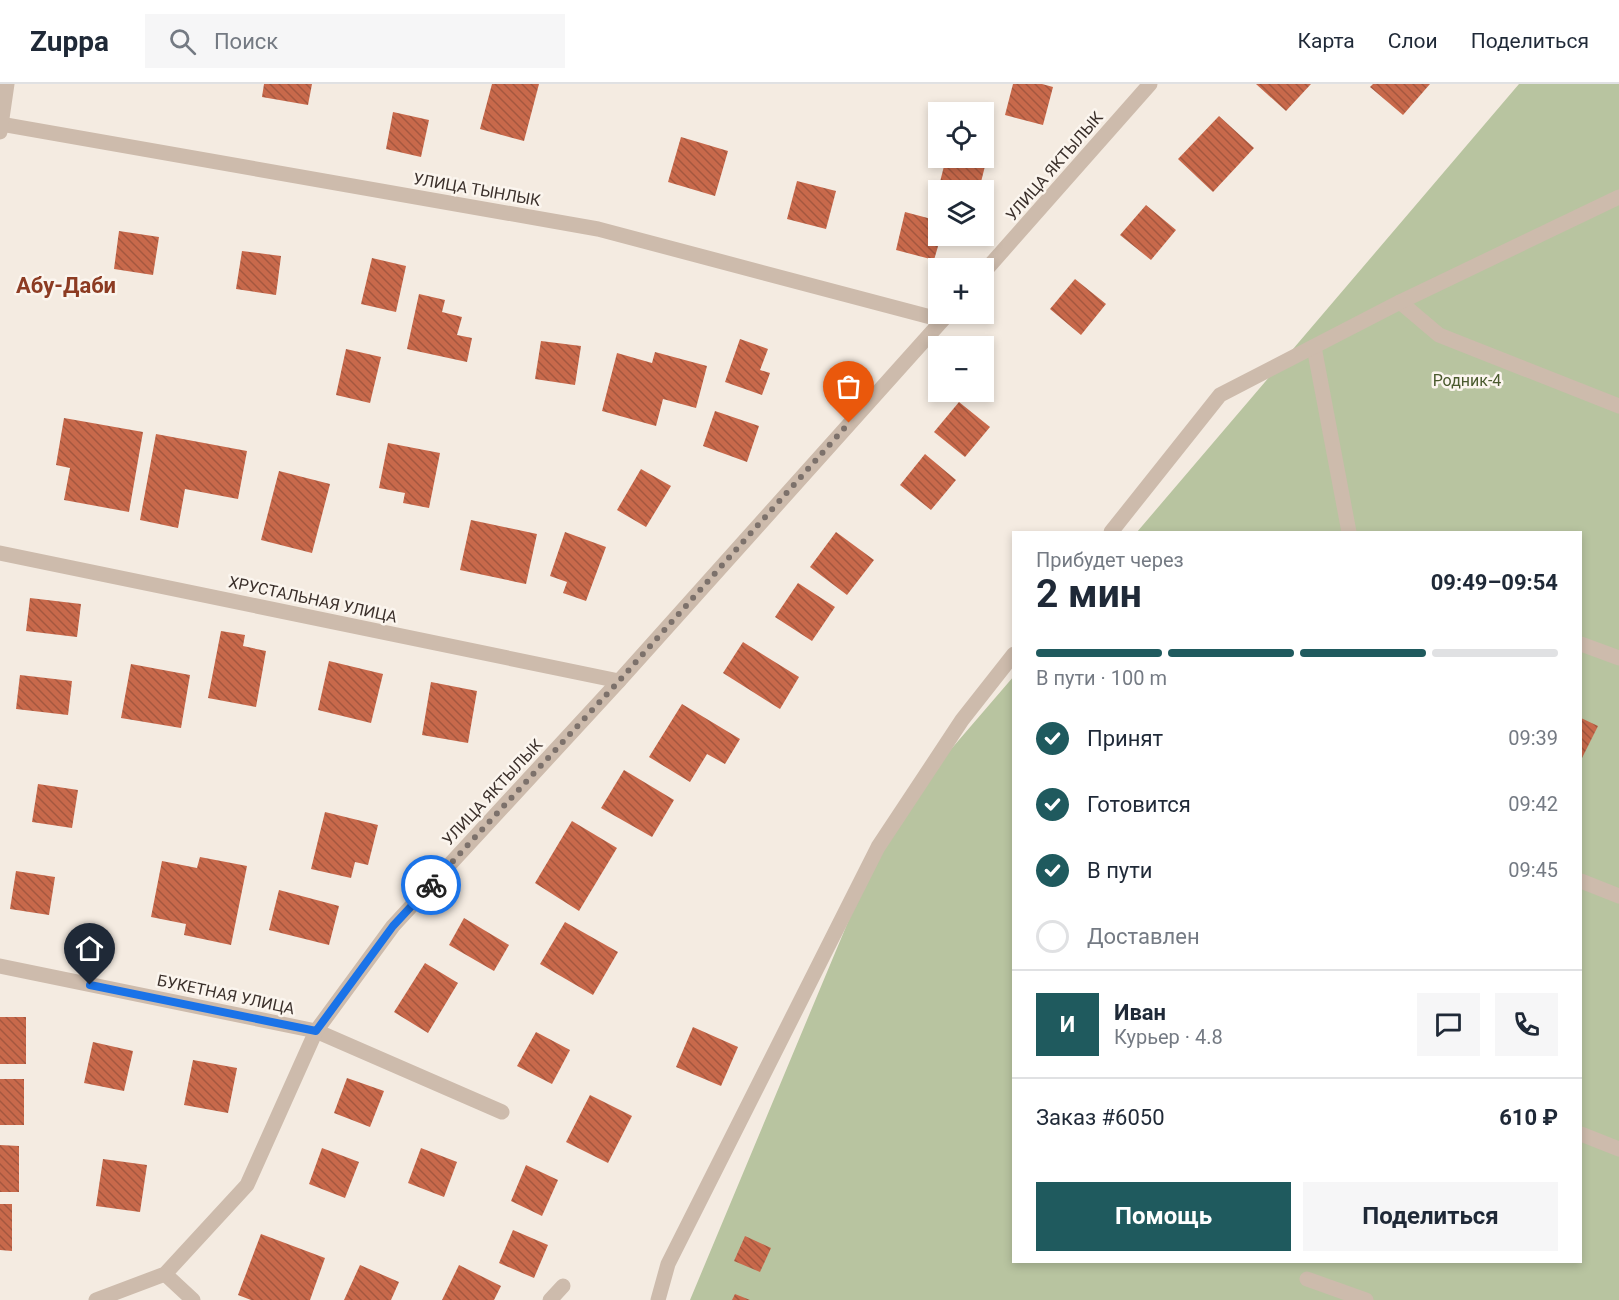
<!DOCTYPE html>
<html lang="ru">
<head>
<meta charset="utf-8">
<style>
	body { margin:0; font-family:Roboto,sans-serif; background:#f6f6f7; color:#1f2937; height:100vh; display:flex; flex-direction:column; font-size:22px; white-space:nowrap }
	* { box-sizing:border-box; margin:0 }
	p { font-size:20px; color:#747a83 }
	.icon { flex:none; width:33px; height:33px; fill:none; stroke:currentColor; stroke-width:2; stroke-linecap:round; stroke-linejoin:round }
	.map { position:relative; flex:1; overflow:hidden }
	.side { position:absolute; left:1012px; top:447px; width:570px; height:732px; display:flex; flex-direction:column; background:#fff; border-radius:0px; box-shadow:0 3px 9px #0003 }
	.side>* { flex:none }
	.controls { position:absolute; left:928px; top:18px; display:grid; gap:12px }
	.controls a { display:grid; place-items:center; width:66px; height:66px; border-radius:0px; background:#fff; box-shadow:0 3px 9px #0003; font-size:30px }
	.pin { position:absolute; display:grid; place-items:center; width:51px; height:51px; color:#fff; margin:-62px -26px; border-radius:50% 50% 50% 0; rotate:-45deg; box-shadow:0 0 6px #0007 }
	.pin .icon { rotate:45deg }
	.courier { position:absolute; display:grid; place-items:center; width:60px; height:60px; margin:-30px; border:4px solid #1a73e8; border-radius:50%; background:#fff; color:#222; box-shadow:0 2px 8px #0007 }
	.headline em { font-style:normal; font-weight:700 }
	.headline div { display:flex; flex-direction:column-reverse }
	.headline { display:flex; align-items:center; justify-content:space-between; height:102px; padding:0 24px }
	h1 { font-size:39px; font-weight:700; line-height:45px }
	.bar { display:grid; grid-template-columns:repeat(4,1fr); gap:9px 6px; align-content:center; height:72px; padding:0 24px }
	.bar i { height:8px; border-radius:4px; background:#e0e1e3 }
	.bar .current { background:#1f5a5e }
	.bar p { grid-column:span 4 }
	.line { display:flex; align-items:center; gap:15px; padding:0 24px; border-top:2px solid #e0e1e3 }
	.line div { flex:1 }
	.round { display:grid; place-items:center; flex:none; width:63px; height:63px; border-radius:0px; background:#f6f6f7 }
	ol { padding:0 24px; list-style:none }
	li { display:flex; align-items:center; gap:18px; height:66px }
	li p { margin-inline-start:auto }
	li .icon { padding:6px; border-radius:50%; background:#1f5a5e; color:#fff; stroke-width:4 }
	li:last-child { color:#747a83 }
	li i { width:33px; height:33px; border:3px solid #e0e1e3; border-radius:50% }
	.primary-button { display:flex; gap:12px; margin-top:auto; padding:12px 24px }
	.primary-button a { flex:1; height:69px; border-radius:0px; background:#1f5a5e; color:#fff; font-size:24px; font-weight:700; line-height:69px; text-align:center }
	.primary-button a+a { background:#f6f6f7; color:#1f2937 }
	header { display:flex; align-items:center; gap:36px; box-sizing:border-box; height:84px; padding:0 30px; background:#fff; border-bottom:2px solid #e0e1e3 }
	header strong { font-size:28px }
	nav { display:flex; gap:33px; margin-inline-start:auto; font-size:21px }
	.search { width:420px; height:54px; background:#f6f6f7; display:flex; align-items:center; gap:15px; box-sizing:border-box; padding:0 21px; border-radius:0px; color:#747a83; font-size:22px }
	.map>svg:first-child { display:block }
	.green { fill:#b8c4a0 }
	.building { fill:url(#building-back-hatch) }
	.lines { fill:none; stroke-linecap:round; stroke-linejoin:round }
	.minor { stroke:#cdbbac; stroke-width:15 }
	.done { stroke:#7c716b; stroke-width:6; stroke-dasharray:0 10.8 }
	.route { stroke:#1a73e8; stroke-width:8 }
	.labels { text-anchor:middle; stroke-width:5; stroke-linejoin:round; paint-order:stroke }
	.street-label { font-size:16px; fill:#3b302b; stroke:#fbf5ee }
	.park-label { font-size:16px; fill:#4a5a2e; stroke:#fbf5ee }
	.district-label { font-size:22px; font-weight:bold; fill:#8c3b22; stroke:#fbf5ee }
</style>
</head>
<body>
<header>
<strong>Zuppa</strong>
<div class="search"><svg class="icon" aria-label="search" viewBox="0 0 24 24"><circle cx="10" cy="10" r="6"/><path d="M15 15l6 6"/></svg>Поиск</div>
<nav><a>Карта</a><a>Слои</a><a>Поделиться</a></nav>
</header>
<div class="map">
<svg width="1619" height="1216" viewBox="0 0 1619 1216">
	<defs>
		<pattern id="building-back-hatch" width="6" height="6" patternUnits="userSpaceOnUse" patternTransform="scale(1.5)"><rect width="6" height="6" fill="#c8694b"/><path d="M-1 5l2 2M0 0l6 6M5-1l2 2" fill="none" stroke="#a4573f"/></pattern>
	</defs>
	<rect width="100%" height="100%" fill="#f4ebe1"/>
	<!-- green -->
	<path class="green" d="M 1519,0 L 1619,0 L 1619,1216 L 690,1216 L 891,735 L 1014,592 L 1014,1178 L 1581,1178 L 1581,448 L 1137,448 Z"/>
	<!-- building -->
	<g class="building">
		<path d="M 264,0 L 312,0 L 308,21 L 262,13 Z"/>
		<path d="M 492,0 L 539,0 L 524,57 L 480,45 Z"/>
		<path d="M 1013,0 L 1042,0 L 1053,3 L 1043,41 L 1005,31 Z"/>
		<path d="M 1256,0 L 1311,0 L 1286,27 Z"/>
		<path d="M 1373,0 L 1430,0 L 1403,31 L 1370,3 Z"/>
		<path d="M 393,28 L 429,36 L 421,73 L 386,65 Z"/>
		<path d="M 1219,32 L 1254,64 L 1213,108 L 1178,75 Z"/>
		<path d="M 681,53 L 728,67 L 715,112 L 668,98 Z"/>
		<path d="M 984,69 L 988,70 L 979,106 L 940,98 L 946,74 L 984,74 Z"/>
		<path d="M 797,97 L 836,107 L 826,145 L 787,135 Z"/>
		<path d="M 1146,121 L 1176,146 L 1151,176 L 1120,151 Z"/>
		<path d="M 905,128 L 939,137 L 939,152 L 941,152 L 934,176 L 896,166 Z"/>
		<path d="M 119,147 L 159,153 L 153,191 L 114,185 Z"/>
		<path d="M 242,167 L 281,172 L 276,211 L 236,205 Z"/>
		<path d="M 372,174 L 406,182 L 396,228 L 361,220 Z"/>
		<path d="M 1075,195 L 1106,220 L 1081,251 L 1050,225 Z"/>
		<path d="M 419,210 L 445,216 L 442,228 L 462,233 L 457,251 L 472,254 L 467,278 L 407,265 Z"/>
		<path d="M 740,255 L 768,265 L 760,286 L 770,289 L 762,311 L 725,298 Z"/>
		<path d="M 541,257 L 581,262 L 575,301 L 535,295 Z"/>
		<path d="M 346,265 L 381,273 L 370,319 L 336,311 Z"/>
		<path d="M 655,268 L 707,282 L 696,324 L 663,315 L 656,342 L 602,327 L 617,269 L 652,279 Z"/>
		<path d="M 959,318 L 990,343 L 965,373 L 934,348 Z"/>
		<path d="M 715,327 L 759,342 L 747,378 L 703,362 Z"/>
		<path d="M 64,334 L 143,348 L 129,428 L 64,416 L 70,384 L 56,381 Z"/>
		<path d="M 156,350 L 247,367 L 238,415 L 185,405 L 178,444 L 140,436 Z"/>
		<path d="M 388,359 L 440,369 L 429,424 L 403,419 L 405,409 L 379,404 Z"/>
		<path d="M 925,370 L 956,396 L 931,426 L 900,401 Z"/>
		<path d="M 641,385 L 671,402 L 646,443 L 617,426 Z"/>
		<path d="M 279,387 L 330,400 L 312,469 L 261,456 Z"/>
		<path d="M 471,436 L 537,450 L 526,500 L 460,486 Z"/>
		<path d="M 565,448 L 606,463 L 586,517 L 563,509 L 567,498 L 550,492 Z"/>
		<path d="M 836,448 L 874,476 L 847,511 L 810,483 Z"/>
		<path d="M 798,499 L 835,523 L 812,557 L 775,533 Z"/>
		<path d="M 30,514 L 81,520 L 77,553 L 26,547 Z"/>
		<path d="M 221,547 L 245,551 L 243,562 L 266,567 L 256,623 L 208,614 Z"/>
		<path d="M 743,558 L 799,593 L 780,625 L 723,589 Z"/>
		<path d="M 329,577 L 383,590 L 371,639 L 318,626 Z"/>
		<path d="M 131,580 L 190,591 L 181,644 L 121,634 Z"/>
		<path d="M 20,591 L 72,597 L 68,631 L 16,625 Z"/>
		<path d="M 431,598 L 477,607 L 468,659 L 422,651 Z"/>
		<path d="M 682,620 L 740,655 L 725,680 L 707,670 L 690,698 L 649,673 Z"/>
		<path d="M 1581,634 L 1598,642 L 1581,676 Z"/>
		<path d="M 624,686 L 674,716 L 652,753 L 601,724 Z"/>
		<path d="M 38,700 L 78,706 L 72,744 L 32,738 Z"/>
		<path d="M 325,728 L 378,741 L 368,781 L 355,778 L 351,794 L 311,785 Z"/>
		<path d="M 572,737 L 617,764 L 579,827 L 535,799 Z"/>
		<path d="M 200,773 L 247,782 L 231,861 L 184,851 L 186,840 L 151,833 L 162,777 L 197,784 Z"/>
		<path d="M 16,787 L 55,793 L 49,831 L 10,825 Z"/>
		<path d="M 279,806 L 339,822 L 329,861 L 269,846 Z"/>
		<path d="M 464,834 L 509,861 L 494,887 L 449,861 Z"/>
		<path d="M 565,838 L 618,868 L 593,911 L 540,880 Z"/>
		<path d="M 425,879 L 458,899 L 428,949 L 394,928 Z"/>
		<rect x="0" y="933" width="26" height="47"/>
		<path d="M 693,943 L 738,963 L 721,1002 L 676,983 Z"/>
		<path d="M 536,948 L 570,966 L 552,1000 L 517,982 Z"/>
		<path d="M 93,958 L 133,967 L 124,1007 L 84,999 Z"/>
		<path d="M 193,976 L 237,984 L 228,1029 L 184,1021 Z"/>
		<path d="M 347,994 L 384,1007 L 370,1043 L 334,1029 Z"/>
		<rect x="0" y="995" width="24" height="46"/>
		<path d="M 590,1011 L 632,1032 L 608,1079 L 566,1058 Z"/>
		<path d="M 0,1061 L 19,1062 L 19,1108 L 0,1108 Z"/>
		<path d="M 322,1064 L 359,1078 L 345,1114 L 309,1100 Z"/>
		<path d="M 421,1064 L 457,1078 L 444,1113 L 408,1099 Z"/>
		<path d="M 103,1075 L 147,1081 L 140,1128 L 96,1122 Z"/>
		<path d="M 526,1081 L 558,1096 L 542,1132 L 511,1117 Z"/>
		<path d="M 0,1120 L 12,1120 L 12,1167 L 0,1166 Z"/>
		<path d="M 513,1146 L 548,1161 L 534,1194 L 499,1179 Z"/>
		<path d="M 261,1150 L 325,1174 L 310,1216 L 251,1216 L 238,1211 Z"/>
		<path d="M 745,1152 L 771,1164 L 760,1188 L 734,1177 Z"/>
		<path d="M 360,1181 L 399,1198 L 391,1216 L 344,1216 Z"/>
		<path d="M 459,1181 L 501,1202 L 494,1216 L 442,1216 Z"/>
		<path d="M 735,1210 L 750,1216 L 732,1216 Z"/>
	</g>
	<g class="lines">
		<!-- minor -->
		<g class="minor">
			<path d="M 0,40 L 598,145 L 942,236"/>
			<path d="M 0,48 L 7,0"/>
			<path d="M 984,188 L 1150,0"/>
			<path d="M 1400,218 L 1439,251 L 1619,322"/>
			<path d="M 1314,263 L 1349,448"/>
			<path d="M 1111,448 L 1220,311 L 1400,218 L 1619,113"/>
			<path d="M 0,469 L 619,597"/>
			<path d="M 1581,560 L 1619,574"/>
			<path d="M 1581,797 L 1619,812"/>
			<path d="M 0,882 L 316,947 L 502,1028"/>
			<path d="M 1581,1050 L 1619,1065"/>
			<path d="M 165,1190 L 193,1216"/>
			<path d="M 1307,1195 L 1366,1216"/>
			<path d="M 96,1216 L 165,1190 L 247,1101 L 316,947 L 393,842 L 619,597 L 948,230"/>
			<path d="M 550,1216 L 563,1202"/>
			<path d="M 658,1216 L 668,1180 L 878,763 L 962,636 L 1014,570"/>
		</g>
	</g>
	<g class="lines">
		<!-- done -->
		<path class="done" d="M 431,801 L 619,597 L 849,339"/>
		<!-- route -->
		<path class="route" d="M 90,901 L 316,947 L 393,842 L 431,801"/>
	</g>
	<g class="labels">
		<!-- street labels -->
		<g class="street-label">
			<text transform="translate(1054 82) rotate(-49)" y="6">УЛИЦА ЯКТЫЛЫК</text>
			<text transform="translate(477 105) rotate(10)" y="6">УЛИЦА ТЫНЛЫК</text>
			<text transform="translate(313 515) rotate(12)" y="6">ХРУСТАЛЬНАЯ УЛИЦА</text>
			<text transform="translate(492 708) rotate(-47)" y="6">УЛИЦА ЯКТЫЛЫК</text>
			<text transform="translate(226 910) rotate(12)" y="6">БУКЕТНАЯ УЛИЦА</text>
		</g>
		<!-- park labels -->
		<g class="park-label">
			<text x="1467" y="302">Родник-4</text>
		</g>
		<!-- district labels -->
		<g class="district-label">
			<text x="66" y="209">Абу-Даби</text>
		</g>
	</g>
</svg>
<div class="controls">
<a><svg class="icon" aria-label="locate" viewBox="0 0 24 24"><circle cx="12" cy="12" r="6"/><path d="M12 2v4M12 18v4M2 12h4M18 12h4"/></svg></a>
<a><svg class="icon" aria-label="layers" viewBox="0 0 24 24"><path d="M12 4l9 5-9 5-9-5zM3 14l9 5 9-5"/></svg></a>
<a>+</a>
<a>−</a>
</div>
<div class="pin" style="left:849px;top:339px;background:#ea580c"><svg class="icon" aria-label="bag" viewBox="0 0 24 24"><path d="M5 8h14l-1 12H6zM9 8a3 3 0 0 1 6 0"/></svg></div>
<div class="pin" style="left:90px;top:901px;background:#1f2937"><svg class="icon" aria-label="home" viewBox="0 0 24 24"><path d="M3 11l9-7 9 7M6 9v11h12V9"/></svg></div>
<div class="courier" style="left:431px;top:801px"><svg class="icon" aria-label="bike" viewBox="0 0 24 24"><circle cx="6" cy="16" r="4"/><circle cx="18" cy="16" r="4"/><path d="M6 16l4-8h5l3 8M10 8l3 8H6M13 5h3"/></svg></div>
<section class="side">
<div class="headline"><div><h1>2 мин</h1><p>Прибудет через</p></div><em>09:49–09:54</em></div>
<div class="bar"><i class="current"></i><i class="current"></i><i class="current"></i><i></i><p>В пути · 100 m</p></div>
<ol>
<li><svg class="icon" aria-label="check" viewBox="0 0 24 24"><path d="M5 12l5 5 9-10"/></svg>Принят<p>09:39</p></li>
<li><svg class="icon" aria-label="check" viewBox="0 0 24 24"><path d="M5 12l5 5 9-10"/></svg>Готовится<p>09:42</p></li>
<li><svg class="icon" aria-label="check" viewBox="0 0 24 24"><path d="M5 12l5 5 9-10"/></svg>В пути<p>09:45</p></li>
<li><i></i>Доставлен</li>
</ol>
<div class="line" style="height:108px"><b class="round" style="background:#1f5a5e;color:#fff">И</b><div><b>Иван</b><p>Курьер · 4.8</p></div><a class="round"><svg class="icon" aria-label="chat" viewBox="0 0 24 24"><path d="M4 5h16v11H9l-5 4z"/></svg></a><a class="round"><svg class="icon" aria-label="phone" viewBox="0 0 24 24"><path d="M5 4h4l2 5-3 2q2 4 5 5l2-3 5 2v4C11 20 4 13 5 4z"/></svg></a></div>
<div class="line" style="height:78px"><div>Заказ #6050</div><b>610 ₽</b></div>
<div class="primary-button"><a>Помощь</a><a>Поделиться</a></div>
</section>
</div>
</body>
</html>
